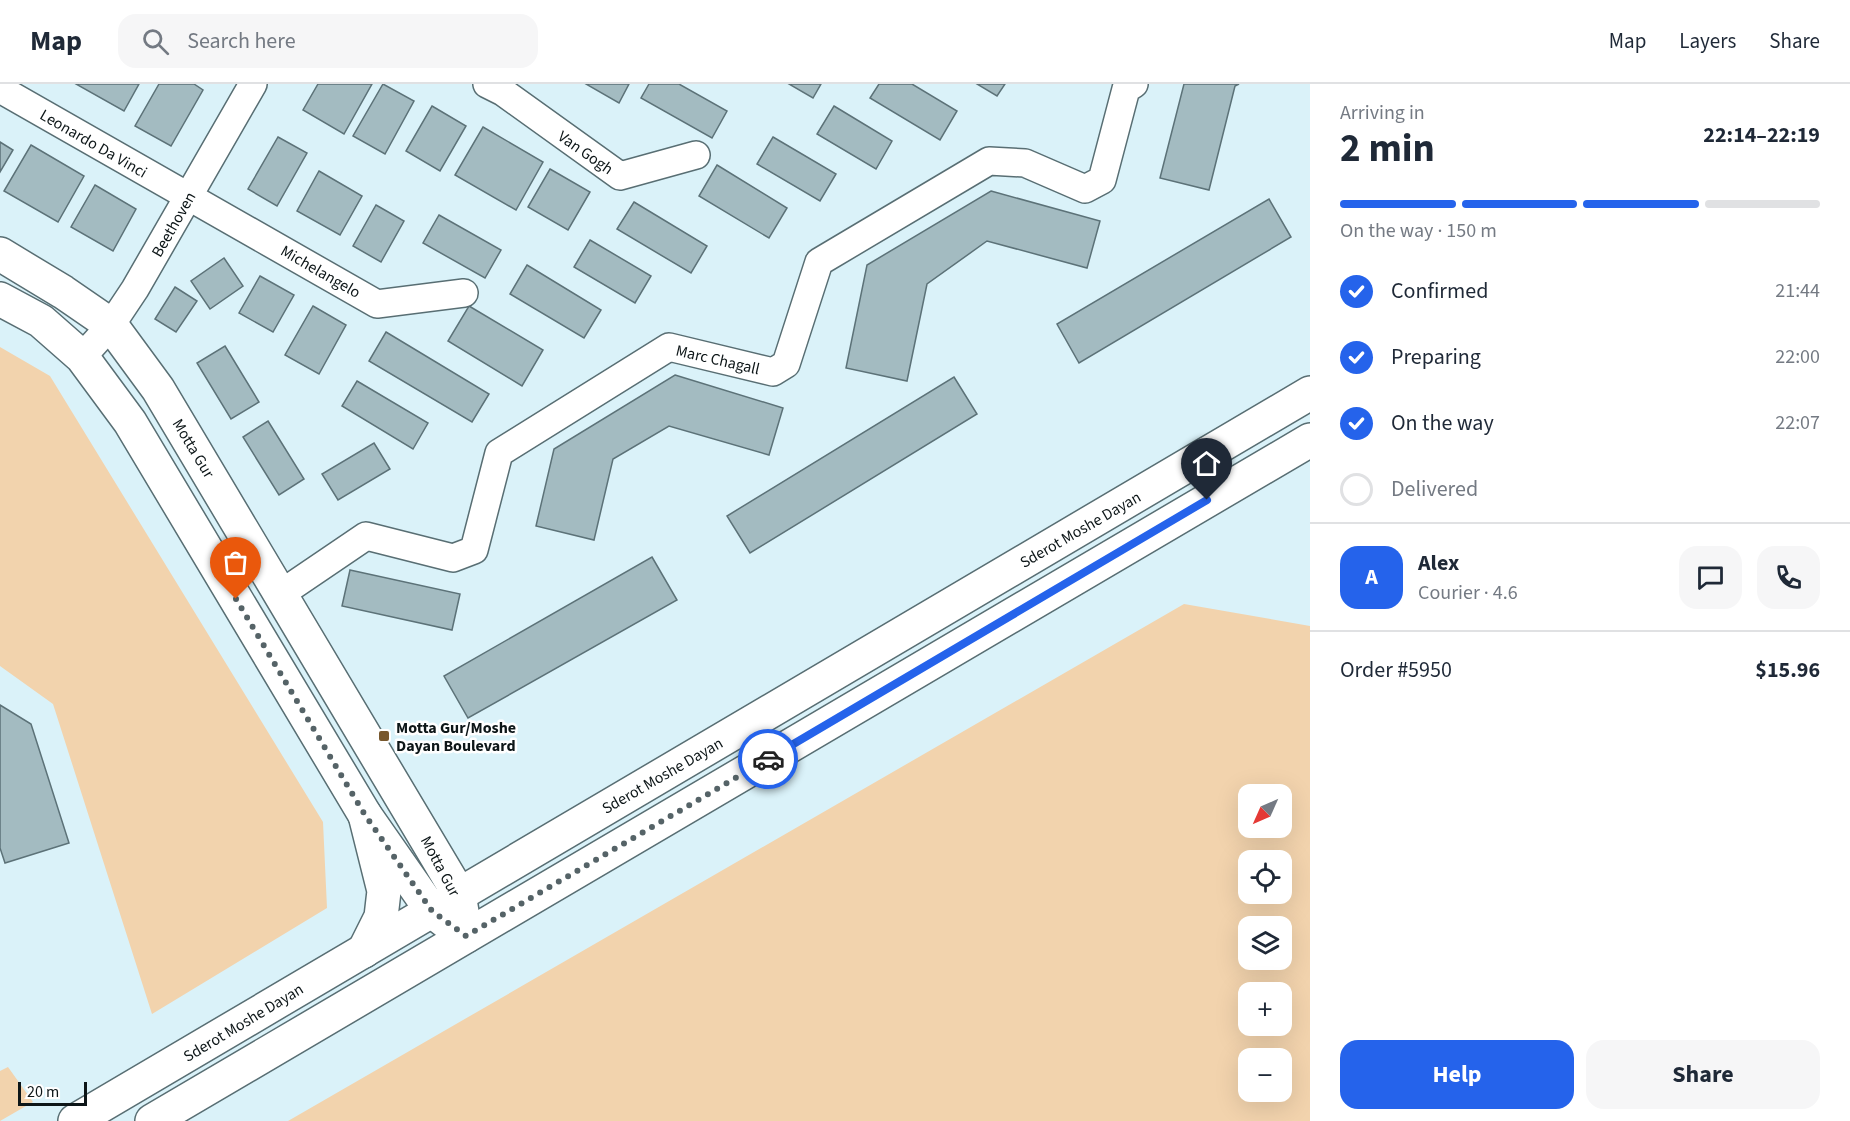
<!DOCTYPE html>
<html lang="en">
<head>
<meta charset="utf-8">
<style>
	body { margin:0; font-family:"Source Sans 3",sans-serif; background:#f6f6f7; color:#1f2937; height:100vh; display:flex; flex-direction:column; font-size:22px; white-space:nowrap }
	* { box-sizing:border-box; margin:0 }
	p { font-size:20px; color:#747a83 }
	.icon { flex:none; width:33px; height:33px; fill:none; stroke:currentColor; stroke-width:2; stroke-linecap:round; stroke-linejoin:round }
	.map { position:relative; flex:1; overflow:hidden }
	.side { display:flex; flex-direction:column; background:#fff; width:540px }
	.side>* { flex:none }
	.needle { width:39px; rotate:225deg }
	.buttons { position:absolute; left:1238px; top:700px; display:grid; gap:12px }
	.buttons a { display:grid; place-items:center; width:54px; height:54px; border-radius:12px; background:#fff; box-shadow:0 6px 24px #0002; font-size:30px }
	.scale { position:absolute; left:18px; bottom:15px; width:69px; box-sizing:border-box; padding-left:6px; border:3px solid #0d1618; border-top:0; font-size:16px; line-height:21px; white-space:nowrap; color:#0d1618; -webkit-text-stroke:4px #fff; paint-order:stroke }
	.pin { position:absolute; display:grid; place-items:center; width:51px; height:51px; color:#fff; margin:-62px -26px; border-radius:50% 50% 50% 0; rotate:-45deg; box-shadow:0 0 6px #0007 }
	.pin .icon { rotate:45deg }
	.courier { position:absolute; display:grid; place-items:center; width:60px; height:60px; margin:-30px; border:4px solid #2563eb; border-radius:50%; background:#fff; color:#222; box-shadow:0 2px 8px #0007 }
	.summary em { font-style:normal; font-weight:700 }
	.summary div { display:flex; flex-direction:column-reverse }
	.summary { display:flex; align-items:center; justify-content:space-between; height:102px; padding:0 30px }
	h1 { font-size:39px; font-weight:700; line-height:45px }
	.bar { display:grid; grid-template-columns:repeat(4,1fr); gap:9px 6px; align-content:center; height:72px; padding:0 30px }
	.bar i { height:8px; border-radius:4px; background:#e0e1e3 }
	.bar .selected { background:#2563eb }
	.bar p { grid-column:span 4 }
	.line { display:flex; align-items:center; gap:15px; padding:0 30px; border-top:2px solid #e0e1e3 }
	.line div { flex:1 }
	.round { display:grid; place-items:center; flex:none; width:63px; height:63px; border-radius:18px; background:#f6f6f7 }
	ol { padding:0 30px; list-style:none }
	li { display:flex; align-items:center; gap:18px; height:66px }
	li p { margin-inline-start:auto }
	li .icon { padding:6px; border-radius:50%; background:#2563eb; color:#fff; stroke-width:4 }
	li:last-child { color:#747a83 }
	li i { width:33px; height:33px; border:3px solid #e0e1e3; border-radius:50% }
	.primary-button { display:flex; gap:12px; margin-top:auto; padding:12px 30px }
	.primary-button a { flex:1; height:69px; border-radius:18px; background:#2563eb; color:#fff; font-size:24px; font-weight:700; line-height:69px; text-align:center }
	.primary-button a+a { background:#f6f6f7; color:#1f2937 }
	header { display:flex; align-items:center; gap:36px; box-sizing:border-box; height:84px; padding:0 30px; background:#fff; border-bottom:2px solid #e0e1e3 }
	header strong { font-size:28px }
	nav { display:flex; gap:33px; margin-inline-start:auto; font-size:21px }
	.search { width:420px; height:54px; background:#f6f6f7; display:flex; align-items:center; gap:15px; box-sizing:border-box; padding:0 21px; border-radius:18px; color:#747a83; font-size:22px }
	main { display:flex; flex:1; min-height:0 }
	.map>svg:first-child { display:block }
	.green { fill:#f2d3ad; fill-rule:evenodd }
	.building { fill:#a3bbc1; stroke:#5c7278; stroke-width:1.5 }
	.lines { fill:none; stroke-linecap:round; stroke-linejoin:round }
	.minor-casing { stroke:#586e73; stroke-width:30 }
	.tertiary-casing { stroke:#586e73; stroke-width:36 }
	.secondary-casing { stroke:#586e73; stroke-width:36 }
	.minor { stroke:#fff; stroke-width:27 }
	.tertiary { stroke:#fff; stroke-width:33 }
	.secondary { stroke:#fff; stroke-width:33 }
	.done { stroke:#556367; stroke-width:6; stroke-dasharray:0 10.8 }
	.route { stroke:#2563eb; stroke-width:8 }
	.poi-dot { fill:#78582e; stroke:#fff; stroke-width:2 }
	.labels { text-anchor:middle; stroke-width:5; stroke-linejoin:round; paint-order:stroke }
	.street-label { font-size:16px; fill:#0d1618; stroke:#fff }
	.poi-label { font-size:16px; font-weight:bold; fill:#0d1618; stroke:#fff; text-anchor:start }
</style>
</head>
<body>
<header>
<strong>Map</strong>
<div class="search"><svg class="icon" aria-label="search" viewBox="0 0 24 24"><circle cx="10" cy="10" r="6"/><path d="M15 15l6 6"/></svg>Search here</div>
<nav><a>Map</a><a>Layers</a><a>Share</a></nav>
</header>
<main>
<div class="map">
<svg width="1310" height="1037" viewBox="0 0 1310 1037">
	<rect width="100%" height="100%" fill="#daf2f9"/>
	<!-- green -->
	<g class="green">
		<path d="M 0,263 L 50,292 L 323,738 L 327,824 L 152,930 L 53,620 L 0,582 Z"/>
		<path d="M 1184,520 L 1310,542 L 1310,1037 L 288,1037 ZM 1248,711 L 1281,711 L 1281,744 L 1248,744 ZM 1248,777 L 1281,777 L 1281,810 L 1248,810 ZM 1248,843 L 1281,843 L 1281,876 L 1248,876 ZM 1248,909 L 1281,909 L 1281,942 L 1248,942 ZM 1248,975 L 1281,975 L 1281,1008 L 1248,1008 Z"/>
		<path d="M 8,983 L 33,1018 L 0,1037 L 0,987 Z"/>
	</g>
	<!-- building -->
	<g class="building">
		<path d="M 76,0 L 139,0 L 124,27 Z"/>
		<path d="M 159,0 L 194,0 L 203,6 L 171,62 L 135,42 Z"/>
		<path d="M 318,0 L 372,0 L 344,50 L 303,26 Z"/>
		<path d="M 383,0 L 414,17 L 385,70 L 353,52 Z"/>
		<path d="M 586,0 L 629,0 L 619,19 Z"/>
		<path d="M 649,0 L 679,0 L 727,27 L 712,54 L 641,14 Z"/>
		<path d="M 789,0 L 821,0 L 813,14 Z"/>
		<path d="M 879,0 L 912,0 L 957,27 L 940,56 L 870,14 Z"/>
		<path d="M 977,0 L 1005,0 L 997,12 Z"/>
		<path d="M 1184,0 L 1239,0 L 1235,2 L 1209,106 L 1160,94 Z"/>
		<path d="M 432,22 L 466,42 L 440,87 L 406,67 Z"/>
		<path d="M 834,22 L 892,57 L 876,85 L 817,50 Z"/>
		<path d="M 483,43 L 543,78 L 516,126 L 455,91 Z"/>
		<path d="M 278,53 L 307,69 L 277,122 L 248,105 Z"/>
		<path d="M 773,53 L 836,90 L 820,117 L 757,80 Z"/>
		<path d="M 0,58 L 13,66 L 0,88 Z"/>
		<path d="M 31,61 L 84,92 L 58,138 L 4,107 Z"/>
		<path d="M 717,81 L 787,124 L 769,154 L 699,112 Z"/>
		<path d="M 550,85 L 590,108 L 568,146 L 528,123 Z"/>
		<path d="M 319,87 L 362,112 L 340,151 L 297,127 Z"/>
		<path d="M 95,101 L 136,125 L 113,167 L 71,143 Z"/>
		<path d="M 991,107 L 1100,137 L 1087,184 L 987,157 L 927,200 L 907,297 L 846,284 L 867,181 Z"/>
		<path d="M 1269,115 L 1291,153 L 1079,279 L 1057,240 Z"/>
		<path d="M 634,118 L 707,162 L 691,189 L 617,145 Z"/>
		<path d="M 376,121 L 404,137 L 381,178 L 353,162 Z"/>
		<path d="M 439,131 L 501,166 L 485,194 L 423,159 Z"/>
		<path d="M 590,156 L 651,192 L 635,219 L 574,183 Z"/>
		<path d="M 224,174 L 243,202 L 210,225 L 191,197 Z"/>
		<path d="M 527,181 L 601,226 L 584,254 L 510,210 Z"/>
		<path d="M 260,192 L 294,211 L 273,248 L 239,229 Z"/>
		<path d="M 175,203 L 197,217 L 176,248 L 155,235 Z"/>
		<path d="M 313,222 L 346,241 L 319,290 L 285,271 Z"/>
		<path d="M 469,222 L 543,266 L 522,302 L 448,257 Z"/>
		<path d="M 386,248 L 489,310 L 472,338 L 369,277 Z"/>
		<path d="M 225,262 L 259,318 L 231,335 L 197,279 Z"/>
		<path d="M 675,291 L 783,324 L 769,371 L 669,342 L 613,375 L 594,456 L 536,442 L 554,365 Z"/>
		<path d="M 954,293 L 977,330 L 750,469 L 727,432 Z"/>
		<path d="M 357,297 L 428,339 L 413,365 L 342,322 Z"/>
		<path d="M 268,337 L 304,395 L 279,411 L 243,353 Z"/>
		<path d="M 374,359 L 390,385 L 338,416 L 322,390 Z"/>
		<path d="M 652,473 L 677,516 L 468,634 L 444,592 Z"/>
		<path d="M 350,486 L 460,510 L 452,546 L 342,522 Z"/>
		<path d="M 0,621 L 31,640 L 69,759 L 5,779 L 0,764 Z"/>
	</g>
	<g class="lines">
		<!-- minor casing -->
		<g class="minor-casing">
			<g id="minor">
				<path d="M 487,0 L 503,8 L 620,92 L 696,71"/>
				<path d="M 0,5 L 377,220 L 464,209"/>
				<path d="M 82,273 L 111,241 L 135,205 L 253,0"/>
				<path d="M 282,509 L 366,452 L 453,474 L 474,466 L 499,369 L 669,263 L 773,288 L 786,280 L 819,178 L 989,77 L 1025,79 L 1085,105 L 1102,96 L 1126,5 L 1134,0"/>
			</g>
		</g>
		<!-- tertiary casing -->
		<g class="tertiary-casing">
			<g id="tertiary">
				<path d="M 0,170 L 63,208 L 111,241 L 158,305 L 459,810 L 466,852"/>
				<path d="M 0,215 L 41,237 L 82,273 L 130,338 L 365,731 L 432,827 L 454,844"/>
			</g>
		</g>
		<!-- secondary casing -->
		<g class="secondary-casing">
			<g id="secondary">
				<path d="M 364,867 L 381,833 L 384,807 L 365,731"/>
				<path d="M 75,1037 L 1310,309"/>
				<path d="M 152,1037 L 1310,356"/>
			</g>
		</g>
		<!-- minor -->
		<use href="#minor" class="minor"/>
		<!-- tertiary -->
		<use href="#tertiary" class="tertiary"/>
		<!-- secondary -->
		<use href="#secondary" class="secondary"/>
	</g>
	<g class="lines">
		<!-- done -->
		<path class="done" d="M 236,515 L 365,731 L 432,827 L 466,852 L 768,675"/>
		<!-- route -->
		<path class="route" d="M 768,675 L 1207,416"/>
	</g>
	<!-- markers -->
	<rect class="poi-dot" x="378" y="646" width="12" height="12" rx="3"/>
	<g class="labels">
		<!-- street labels -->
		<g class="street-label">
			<text transform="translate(94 59) rotate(30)" y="6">Leonardo Da Vinci</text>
			<text transform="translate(586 68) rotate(35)" y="6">Van Gogh</text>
			<text transform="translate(173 140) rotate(-60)" y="6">Beethoven</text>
			<text transform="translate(321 187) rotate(30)" y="6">Michelangelo</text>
			<text transform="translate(718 275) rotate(13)" y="6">Marc Chagall</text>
			<text transform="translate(194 364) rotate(59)" y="6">Motta Gur</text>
			<text transform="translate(1080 445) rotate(-30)" y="6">Sderot Moshe Dayan</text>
			<text transform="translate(662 691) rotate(-30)" y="6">Sderot Moshe Dayan</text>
			<text transform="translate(441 782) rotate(62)" y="6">Motta Gur</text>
			<text transform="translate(243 938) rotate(-31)" y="6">Sderot Moshe Dayan</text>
		</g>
		<!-- poi labels -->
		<g class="poi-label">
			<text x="396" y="649">Motta Gur/Moshe<tspan x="396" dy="18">Dayan Boulevard</tspan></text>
		</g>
	</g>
</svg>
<div class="buttons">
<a><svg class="needle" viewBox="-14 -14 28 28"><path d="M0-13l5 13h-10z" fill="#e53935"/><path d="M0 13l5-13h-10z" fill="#747a83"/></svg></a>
<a><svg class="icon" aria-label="locate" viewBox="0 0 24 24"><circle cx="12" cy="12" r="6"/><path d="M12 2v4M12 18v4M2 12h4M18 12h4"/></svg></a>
<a><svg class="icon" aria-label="layers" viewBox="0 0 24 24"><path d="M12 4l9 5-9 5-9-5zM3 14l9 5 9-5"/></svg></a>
<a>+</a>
<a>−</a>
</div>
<div class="scale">20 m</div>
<div class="pin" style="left:236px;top:515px;background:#ea580c"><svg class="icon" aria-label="bag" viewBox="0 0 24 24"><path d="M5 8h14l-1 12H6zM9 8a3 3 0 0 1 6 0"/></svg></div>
<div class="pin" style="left:1207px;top:416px;background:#1f2937"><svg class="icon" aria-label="home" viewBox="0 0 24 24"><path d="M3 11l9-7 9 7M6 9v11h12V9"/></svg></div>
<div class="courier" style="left:768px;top:675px"><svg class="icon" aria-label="car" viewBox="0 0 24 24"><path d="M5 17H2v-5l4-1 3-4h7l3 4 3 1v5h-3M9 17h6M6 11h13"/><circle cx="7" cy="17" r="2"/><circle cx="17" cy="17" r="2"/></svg></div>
</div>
<section class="side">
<div class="summary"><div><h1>2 min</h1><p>Arriving in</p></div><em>22:14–22:19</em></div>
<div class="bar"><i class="selected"></i><i class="selected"></i><i class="selected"></i><i></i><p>On the way · 150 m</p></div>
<ol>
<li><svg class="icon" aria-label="check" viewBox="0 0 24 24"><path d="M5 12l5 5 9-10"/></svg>Confirmed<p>21:44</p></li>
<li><svg class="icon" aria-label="check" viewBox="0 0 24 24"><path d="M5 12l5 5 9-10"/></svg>Preparing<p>22:00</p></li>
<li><svg class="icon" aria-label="check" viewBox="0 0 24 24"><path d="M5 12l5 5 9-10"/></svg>On the way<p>22:07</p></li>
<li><i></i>Delivered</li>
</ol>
<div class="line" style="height:108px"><b class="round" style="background:#2563eb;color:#fff">A</b><div><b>Alex</b><p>Courier · 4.6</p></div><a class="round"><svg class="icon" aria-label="chat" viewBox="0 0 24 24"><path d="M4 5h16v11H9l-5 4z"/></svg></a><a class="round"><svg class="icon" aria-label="phone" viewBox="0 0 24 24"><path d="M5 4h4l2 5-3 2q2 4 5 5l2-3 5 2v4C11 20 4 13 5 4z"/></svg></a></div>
<div class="line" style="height:78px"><div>Order #5950</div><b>$15.96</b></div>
<div class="primary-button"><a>Help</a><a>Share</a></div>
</section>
</main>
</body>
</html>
